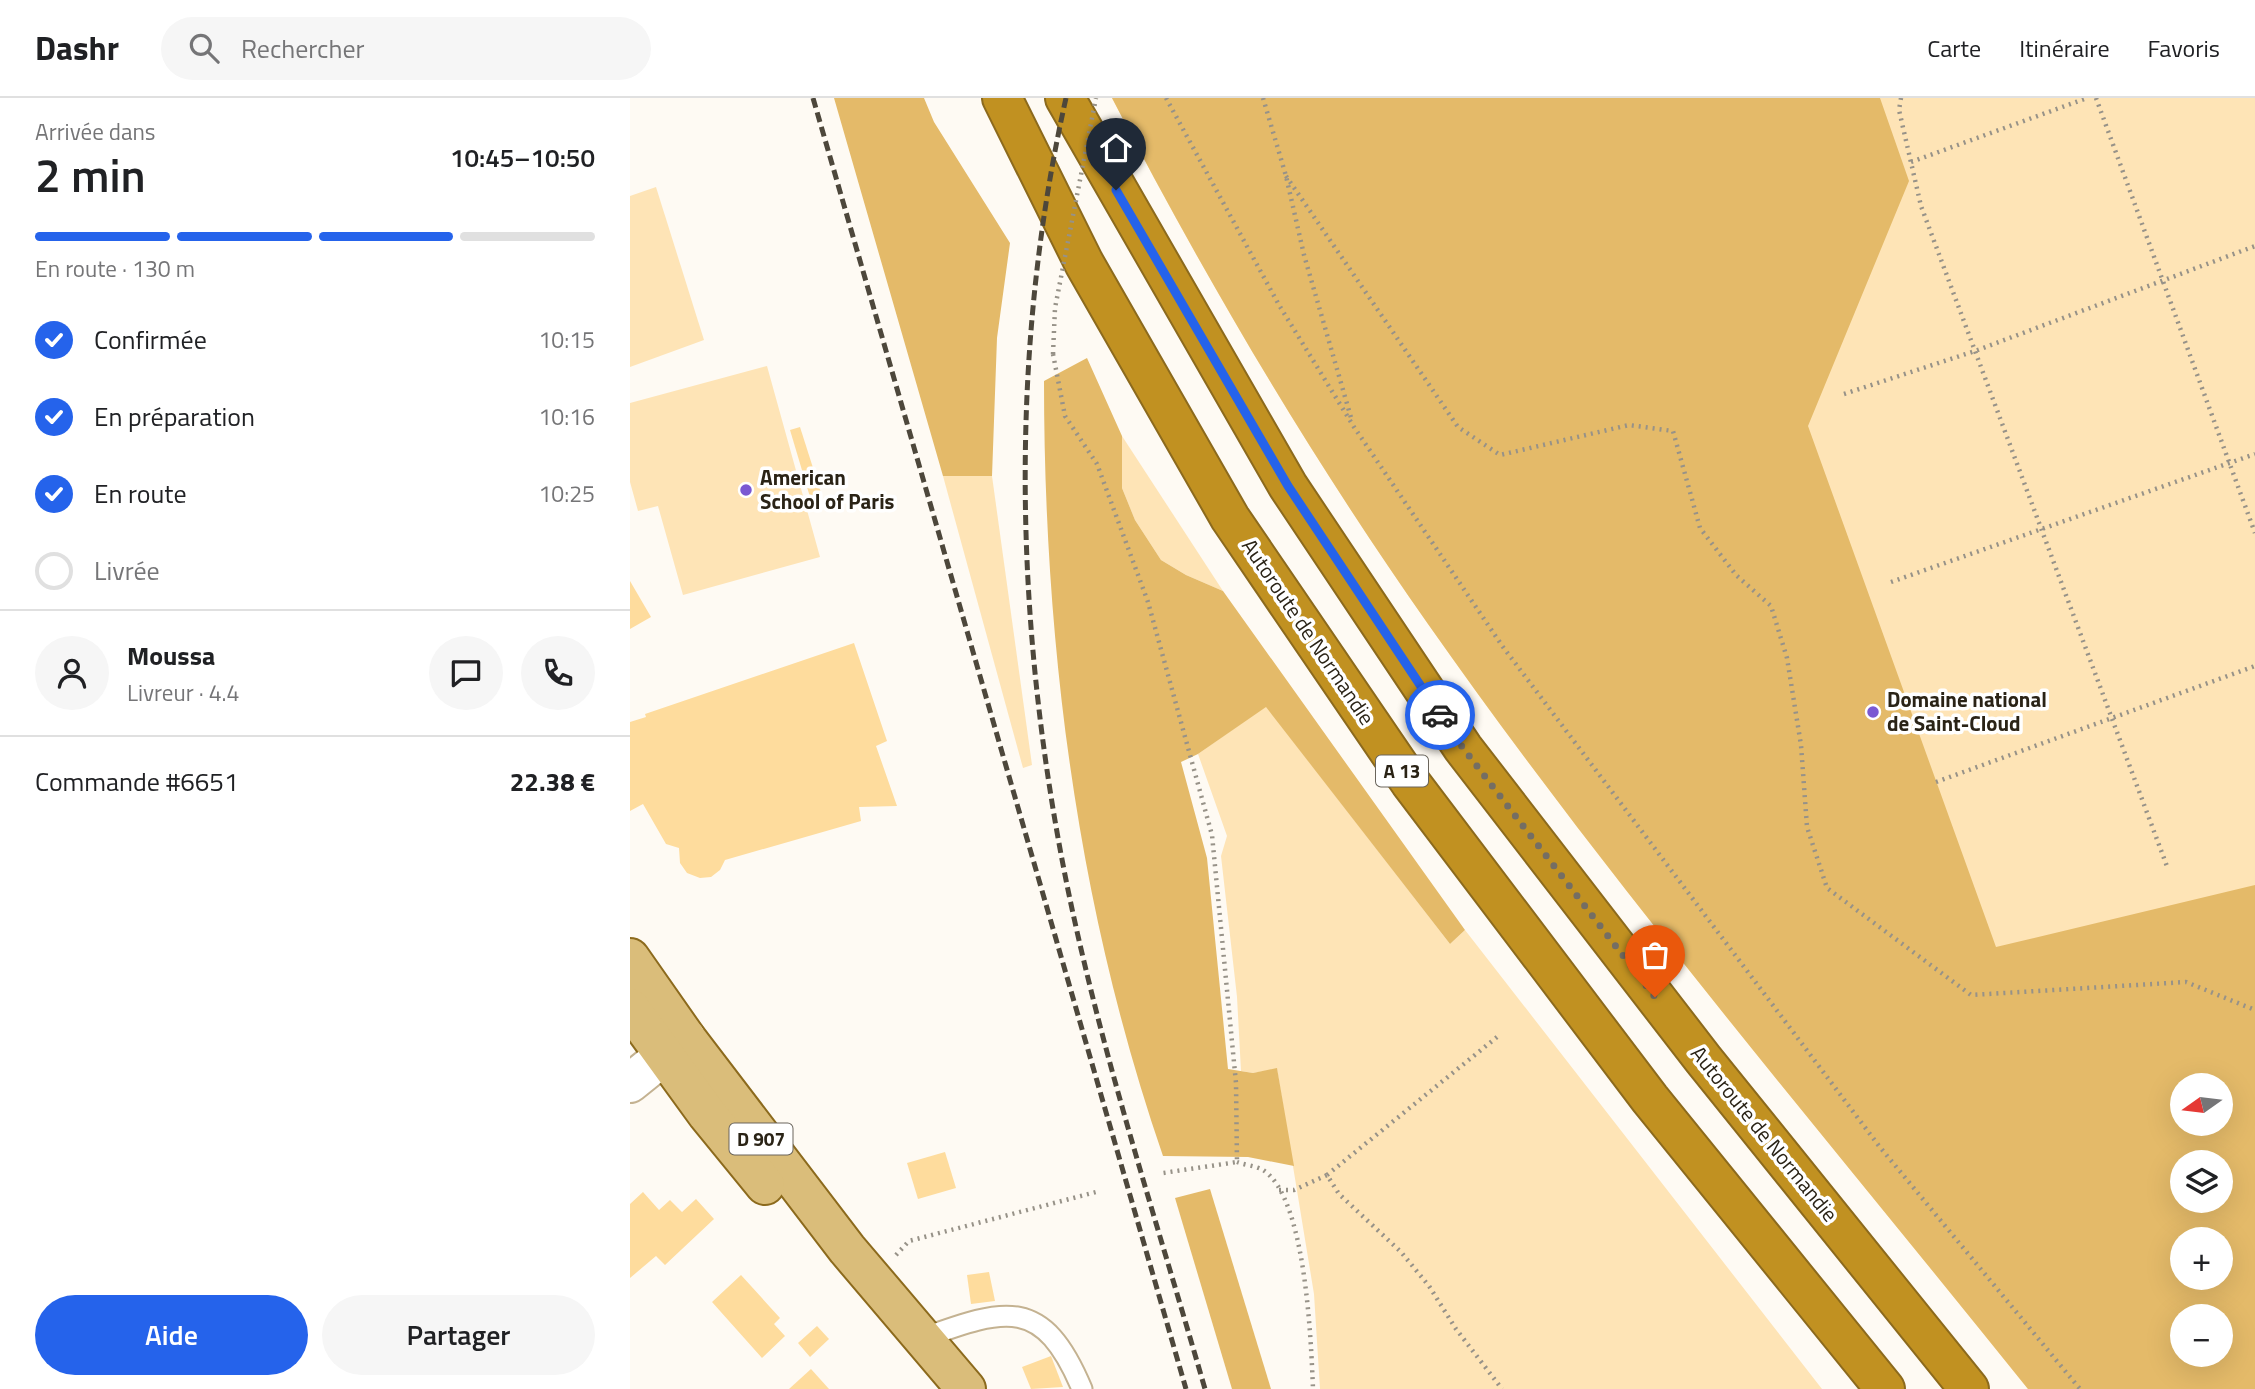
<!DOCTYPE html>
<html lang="fr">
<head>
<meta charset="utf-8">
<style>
	body { margin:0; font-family:"Titillium Web",sans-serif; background:#f6f6f6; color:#202124; height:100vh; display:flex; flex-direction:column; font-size:26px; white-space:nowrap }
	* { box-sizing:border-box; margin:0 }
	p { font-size:23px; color:#757577 }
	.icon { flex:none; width:38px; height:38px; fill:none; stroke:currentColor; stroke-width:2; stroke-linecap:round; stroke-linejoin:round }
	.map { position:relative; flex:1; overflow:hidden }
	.side { display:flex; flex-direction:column; background:#fff; width:630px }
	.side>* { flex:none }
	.needle { width:46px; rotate:256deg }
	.fabs { position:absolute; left:1540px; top:975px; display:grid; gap:14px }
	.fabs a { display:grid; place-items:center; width:63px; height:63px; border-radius:50%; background:#fff; box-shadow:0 7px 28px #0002; font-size:35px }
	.pin { position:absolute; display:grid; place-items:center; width:60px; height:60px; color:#fff; margin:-72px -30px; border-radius:50% 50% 50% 0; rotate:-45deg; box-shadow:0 0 7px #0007 }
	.pin .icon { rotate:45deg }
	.courier { position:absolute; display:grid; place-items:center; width:70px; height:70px; margin:-35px; border:5px solid #2563eb; border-radius:50%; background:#fff; color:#222; box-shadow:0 2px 9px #0007 }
	.headline em { font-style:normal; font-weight:600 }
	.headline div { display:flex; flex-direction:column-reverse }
	.headline { display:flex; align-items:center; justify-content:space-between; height:119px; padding:0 35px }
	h1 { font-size:46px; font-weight:600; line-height:52px }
	.bar { display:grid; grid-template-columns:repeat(4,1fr); gap:10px 7px; align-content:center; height:84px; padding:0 35px }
	.bar i { height:9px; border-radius:5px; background:#e0e0e0 }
	.bar .on { background:#2563eb }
	.bar p { grid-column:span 4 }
	.line { display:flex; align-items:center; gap:18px; padding:0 35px; border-top:2px solid #e0e0e0 }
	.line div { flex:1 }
	.round { display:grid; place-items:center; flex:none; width:74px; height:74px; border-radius:37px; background:#f6f6f6 }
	ol { padding:0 35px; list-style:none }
	li { display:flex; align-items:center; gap:21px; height:77px }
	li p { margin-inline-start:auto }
	li .icon { padding:7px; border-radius:50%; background:#2563eb; color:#fff; stroke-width:4 }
	li:last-child { color:#757577 }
	li i { width:38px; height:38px; border:4px solid #e0e0e0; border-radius:50% }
	.action { display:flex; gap:14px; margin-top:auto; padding:14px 35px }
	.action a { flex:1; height:80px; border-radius:42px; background:#2563eb; color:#fff; font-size:28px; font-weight:600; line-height:80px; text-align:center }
	.action a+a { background:#f6f6f6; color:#202124 }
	header { display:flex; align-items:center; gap:42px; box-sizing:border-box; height:98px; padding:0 35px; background:#fff; border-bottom:2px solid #e0e0e0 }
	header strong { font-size:33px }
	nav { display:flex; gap:38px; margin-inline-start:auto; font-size:24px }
	.search { width:490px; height:63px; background:#f6f6f6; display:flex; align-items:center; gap:18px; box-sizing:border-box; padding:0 24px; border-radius:38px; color:#757577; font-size:26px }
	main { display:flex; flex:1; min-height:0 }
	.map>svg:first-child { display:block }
	.green { fill:#fee4b6; fill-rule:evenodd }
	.forest { fill:#e4ba69; fill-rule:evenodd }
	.building { fill:#fedc9d }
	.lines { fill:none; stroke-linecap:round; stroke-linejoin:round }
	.service-casing { stroke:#c4b291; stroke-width:23 }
	.minor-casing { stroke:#c4b291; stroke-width:42 }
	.primary-casing { stroke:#8c6a1d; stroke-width:42 }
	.motorway-casing { stroke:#8c6a1d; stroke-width:42 }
	.path { stroke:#979288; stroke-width:4.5; stroke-dasharray:2 5; stroke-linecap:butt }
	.service { stroke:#fff; stroke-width:19 }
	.minor { stroke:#fff; stroke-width:38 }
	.primary { stroke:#dabd7a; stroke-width:38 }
	.motorway { stroke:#c19121; stroke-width:38 }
	.rail { stroke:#4d473b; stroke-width:5; stroke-dasharray:10 5; stroke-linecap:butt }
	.path-bridge { stroke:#979288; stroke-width:4.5; stroke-dasharray:2 5; stroke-linecap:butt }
	.done { stroke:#746e63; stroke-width:7; stroke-dasharray:0 12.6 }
	.route { stroke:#2563eb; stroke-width:9 }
	.poi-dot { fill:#7a58d2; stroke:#fff; stroke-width:2.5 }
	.labels { text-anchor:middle; stroke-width:7; stroke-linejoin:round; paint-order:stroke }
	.shield { fill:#fff; stroke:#6a655c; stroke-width:2 }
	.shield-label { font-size:19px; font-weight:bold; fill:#2a2316 }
	.poi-label { font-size:21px; font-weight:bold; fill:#2a2316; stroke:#fff; text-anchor:start }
	.street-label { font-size:21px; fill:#2a2316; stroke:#fff }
</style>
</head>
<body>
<header>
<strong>Dashr</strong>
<div class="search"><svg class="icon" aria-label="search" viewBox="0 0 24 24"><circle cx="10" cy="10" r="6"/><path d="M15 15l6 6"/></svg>Rechercher</div>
<nav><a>Carte</a><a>Itinéraire</a><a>Favoris</a></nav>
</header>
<main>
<section class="side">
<div class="headline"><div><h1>2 min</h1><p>Arrivée dans</p></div><em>10:45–10:50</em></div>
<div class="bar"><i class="on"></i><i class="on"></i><i class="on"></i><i></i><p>En route · 130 m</p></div>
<ol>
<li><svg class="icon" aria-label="check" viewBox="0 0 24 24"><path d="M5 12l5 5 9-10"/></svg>Confirmée<p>10:15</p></li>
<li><svg class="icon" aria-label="check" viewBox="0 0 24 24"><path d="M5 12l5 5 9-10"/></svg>En préparation<p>10:16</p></li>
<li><svg class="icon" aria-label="check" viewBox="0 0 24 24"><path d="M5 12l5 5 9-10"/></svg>En route<p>10:25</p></li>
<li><i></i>Livrée</li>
</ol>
<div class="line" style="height:126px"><a class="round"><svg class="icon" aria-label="person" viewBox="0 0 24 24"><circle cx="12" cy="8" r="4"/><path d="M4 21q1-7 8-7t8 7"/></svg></a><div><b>Moussa</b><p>Livreur · 4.4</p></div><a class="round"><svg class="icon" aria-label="chat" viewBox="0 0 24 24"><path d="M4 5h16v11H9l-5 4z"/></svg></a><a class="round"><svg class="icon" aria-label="phone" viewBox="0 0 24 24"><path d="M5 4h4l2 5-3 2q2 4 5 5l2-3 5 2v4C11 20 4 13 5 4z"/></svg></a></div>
<div class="line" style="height:91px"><div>Commande #6651</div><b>22.38 €</b></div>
<div class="action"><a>Aide</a><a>Partager</a></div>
</section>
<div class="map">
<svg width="1625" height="1291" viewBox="0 0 1625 1291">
	<rect width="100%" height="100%" fill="#fefaf3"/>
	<!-- green -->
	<g class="green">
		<path d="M 482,0 L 1625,0 L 1625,1291 L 1398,1291 C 1195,1038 984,791 798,526 C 680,358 576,182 482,0 ZM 1552,987 L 1591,987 L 1591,1026 L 1552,1026 ZM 1552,1064 L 1591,1064 L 1591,1102 L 1552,1102 ZM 1552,1141 L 1591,1141 L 1591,1180 L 1552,1180 ZM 1552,1218 L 1591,1218 L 1591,1256 L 1552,1256 Z"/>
		<path d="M 26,89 L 74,242 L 0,269 L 0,98 Z"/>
		<path d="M 137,268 L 190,459 L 53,497 L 28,408 L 8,413 L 0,384 L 0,305 Z"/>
		<path d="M 492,338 L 593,493 L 556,477 L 531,462 L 505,422 L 492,390 Z"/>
		<path d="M 313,378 L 362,378 L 402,667 L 393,670 Z"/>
		<path d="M 636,608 L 820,846 L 835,832 L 1192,1291 L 690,1291 L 684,1196 L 647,971 L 623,975 L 611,973 L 607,899 L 591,758 L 597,738 L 568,656 Z"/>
	</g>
	<!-- forest -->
	<g class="forest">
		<path d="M 204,0 L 294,0 L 304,24 L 380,145 L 367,240 L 362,378 L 313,378 Z"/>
		<path d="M 482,0 L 1250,0 L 1279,83 L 1178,328 L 1366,849 L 1625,787 L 1625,1291 L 1398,1291 C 1195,1038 984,791 798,526 C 680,358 576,182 482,0 ZM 1591,987 L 1591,1026 L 1552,1026 L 1552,987 ZM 1591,1064 L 1591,1102 L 1552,1102 L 1552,1064 ZM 1552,1141 L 1591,1141 L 1591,1180 L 1552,1180 ZM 1552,1218 L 1591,1218 L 1591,1256 L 1552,1256 Z"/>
		<path d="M 457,260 L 492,338 L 492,390 L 505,422 L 531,462 L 556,477 L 593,493 L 835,832 L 820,846 L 636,609 L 568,656 L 551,664 L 577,760 L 598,971 L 623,975 L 647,970 L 664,1068 L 618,1059 L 533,1058 C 447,809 414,546 414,283 Z"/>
		<path d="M 580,1091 L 641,1291 L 602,1291 L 545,1100 Z"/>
	</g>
	<!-- building -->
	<g class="building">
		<path d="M 170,329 L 191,395 L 180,399 L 160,332 Z"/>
		<path d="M 0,483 L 21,519 L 0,531 Z"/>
		<path d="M 224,545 L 257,643 L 246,648 L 267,708 L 229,709 L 231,723 L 95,762 L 90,772 L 81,779 L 70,780 L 57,775 L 50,765 L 49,750 L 36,746 L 13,706 L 0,713 L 0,624 L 16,619 L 15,616 Z"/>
		<path d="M 315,1054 L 326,1090 L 288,1101 L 277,1065 Z"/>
		<path d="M 13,1094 L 29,1112 L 40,1102 L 52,1114 L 66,1101 L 84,1121 L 35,1167 L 26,1158 L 0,1180 L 0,1106 Z"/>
		<path d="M 359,1174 L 365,1203 L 341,1206 L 337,1177 Z"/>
		<path d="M 111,1177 L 150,1220 L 144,1226 L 155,1238 L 132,1260 L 82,1204 Z"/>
		<path d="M 187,1228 L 199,1241 L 180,1259 L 168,1245 Z"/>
		<path d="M 421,1258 L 433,1289 L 401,1291 L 392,1269 Z"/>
		<path d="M 181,1271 L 199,1291 L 159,1291 Z"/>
	</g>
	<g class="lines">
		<!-- service casing -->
		<g class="service-casing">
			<path id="service" d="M 293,1240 C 376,1210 413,1198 452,1291"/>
		</g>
		<!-- minor casing -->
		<g class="minor-casing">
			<path id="minor" d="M 0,985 L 56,940"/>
		</g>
		<!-- primary casing -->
		<g class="primary-casing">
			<g id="primary">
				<path d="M 0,860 L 56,940 L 217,1151 L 336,1291"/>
				<path d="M 0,910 L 77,1016 L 135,1087"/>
			</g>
		</g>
		<!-- motorway casing -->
		<g class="motorway-casing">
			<g id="motorway">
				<path d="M 372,0 L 454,165 L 600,420 L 780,684 L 1020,1001 L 1255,1291"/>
				<path d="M 435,0 L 658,388 L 833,650 L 1073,961 L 1339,1291"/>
			</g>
		</g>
		<!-- path -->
		<g class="path">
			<path d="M 536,0 L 649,207 L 724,329 L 873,549 L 1249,1048 L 1450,1291"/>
			<path d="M 633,0 L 656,78 L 674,157 L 722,323"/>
			<path d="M 1271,0 L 1269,12 L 1291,108 L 1538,771"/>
			<path d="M 1466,0 L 1625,435"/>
			<path d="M 1281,64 L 1457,0"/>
			<path d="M 656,78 L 828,329 L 870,357 L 999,327 L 1043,333 L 1070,430 L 1106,477 L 1141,508 L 1157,560 L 1171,647 L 1177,729 L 1197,790 L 1341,897 L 1556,884 L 1625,912"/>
			<path d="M 423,256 L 435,318 L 467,366 L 518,504 L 582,737 L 606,985 L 607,1064 L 533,1075"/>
			<path d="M 1214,296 L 1345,253 L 1625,148"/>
			<path d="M 1261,484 L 1625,356"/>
			<path d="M 1306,684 L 1625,568"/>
			<path d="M 607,1064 C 615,1067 626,1068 633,1072 C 676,1099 681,1243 683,1291"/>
			<path d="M 697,1077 L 867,939"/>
			<path d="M 649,1092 L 664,1092 L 697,1077 L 709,1096 L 771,1154 L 799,1188 L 826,1231 L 872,1291"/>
			<path d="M 266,1157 L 279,1143 L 470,1093"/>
		</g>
		<!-- service -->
		<use href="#service" class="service"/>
		<!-- minor -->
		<use href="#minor" class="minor"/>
		<!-- primary -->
		<use href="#primary" class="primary"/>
		<!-- motorway -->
		<use href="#motorway" class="motorway"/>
		<!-- rail -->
		<g class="rail">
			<path d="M 183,0 L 556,1291"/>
			<path d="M 436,0 C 378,258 385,529 437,787 C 472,958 527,1124 575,1291"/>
		</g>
		<!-- path-bridge -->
		<path class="path-bridge" d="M 423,256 L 425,210 L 466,0"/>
	</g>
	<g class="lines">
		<!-- done -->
		<path class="done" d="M 810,617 L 833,650 L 1025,899"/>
		<!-- route -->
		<path class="route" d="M 486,92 L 658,388 L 810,617"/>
	</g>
	<!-- markers -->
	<g class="poi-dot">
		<circle cx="116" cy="392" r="7"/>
		<circle cx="1243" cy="614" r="7"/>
	</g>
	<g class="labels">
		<!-- shield labels -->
		<g class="shield">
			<rect x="746" y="657.5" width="52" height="31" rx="5"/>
			<rect x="99.5" y="1025.5" width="63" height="31" rx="5"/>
		</g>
		<g class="shield-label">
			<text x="772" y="680">A 13</text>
			<text x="131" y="1048">D 907</text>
		</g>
		<!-- poi labels -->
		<g class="poi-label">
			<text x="130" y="387">American<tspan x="130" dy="24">School of Paris</tspan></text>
			<text x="1257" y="609">Domaine national<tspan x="1257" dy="24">de Saint-Cloud</tspan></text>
		</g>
		<!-- street labels -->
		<g class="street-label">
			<text transform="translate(678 534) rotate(56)" y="7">Autoroute de Normandie</text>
			<text transform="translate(1134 1036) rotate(51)" y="7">Autoroute de Normandie</text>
		</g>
	</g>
</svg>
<div class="fabs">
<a><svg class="needle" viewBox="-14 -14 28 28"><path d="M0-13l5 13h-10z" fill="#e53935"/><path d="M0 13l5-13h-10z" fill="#757577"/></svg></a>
<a><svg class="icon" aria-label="layers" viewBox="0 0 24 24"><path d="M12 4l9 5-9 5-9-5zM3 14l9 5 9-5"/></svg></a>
<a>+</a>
<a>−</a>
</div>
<div class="pin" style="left:1025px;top:899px;background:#ea580c"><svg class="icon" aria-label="bag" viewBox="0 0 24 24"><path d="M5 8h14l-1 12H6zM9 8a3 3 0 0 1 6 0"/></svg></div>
<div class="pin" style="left:486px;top:92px;background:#1f2937"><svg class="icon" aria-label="home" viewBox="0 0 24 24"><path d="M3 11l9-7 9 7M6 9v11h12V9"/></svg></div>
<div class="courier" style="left:810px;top:617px"><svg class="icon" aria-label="car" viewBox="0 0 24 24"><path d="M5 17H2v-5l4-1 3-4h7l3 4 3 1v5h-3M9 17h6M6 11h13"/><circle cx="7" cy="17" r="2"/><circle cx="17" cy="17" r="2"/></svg></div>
</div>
</main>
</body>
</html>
